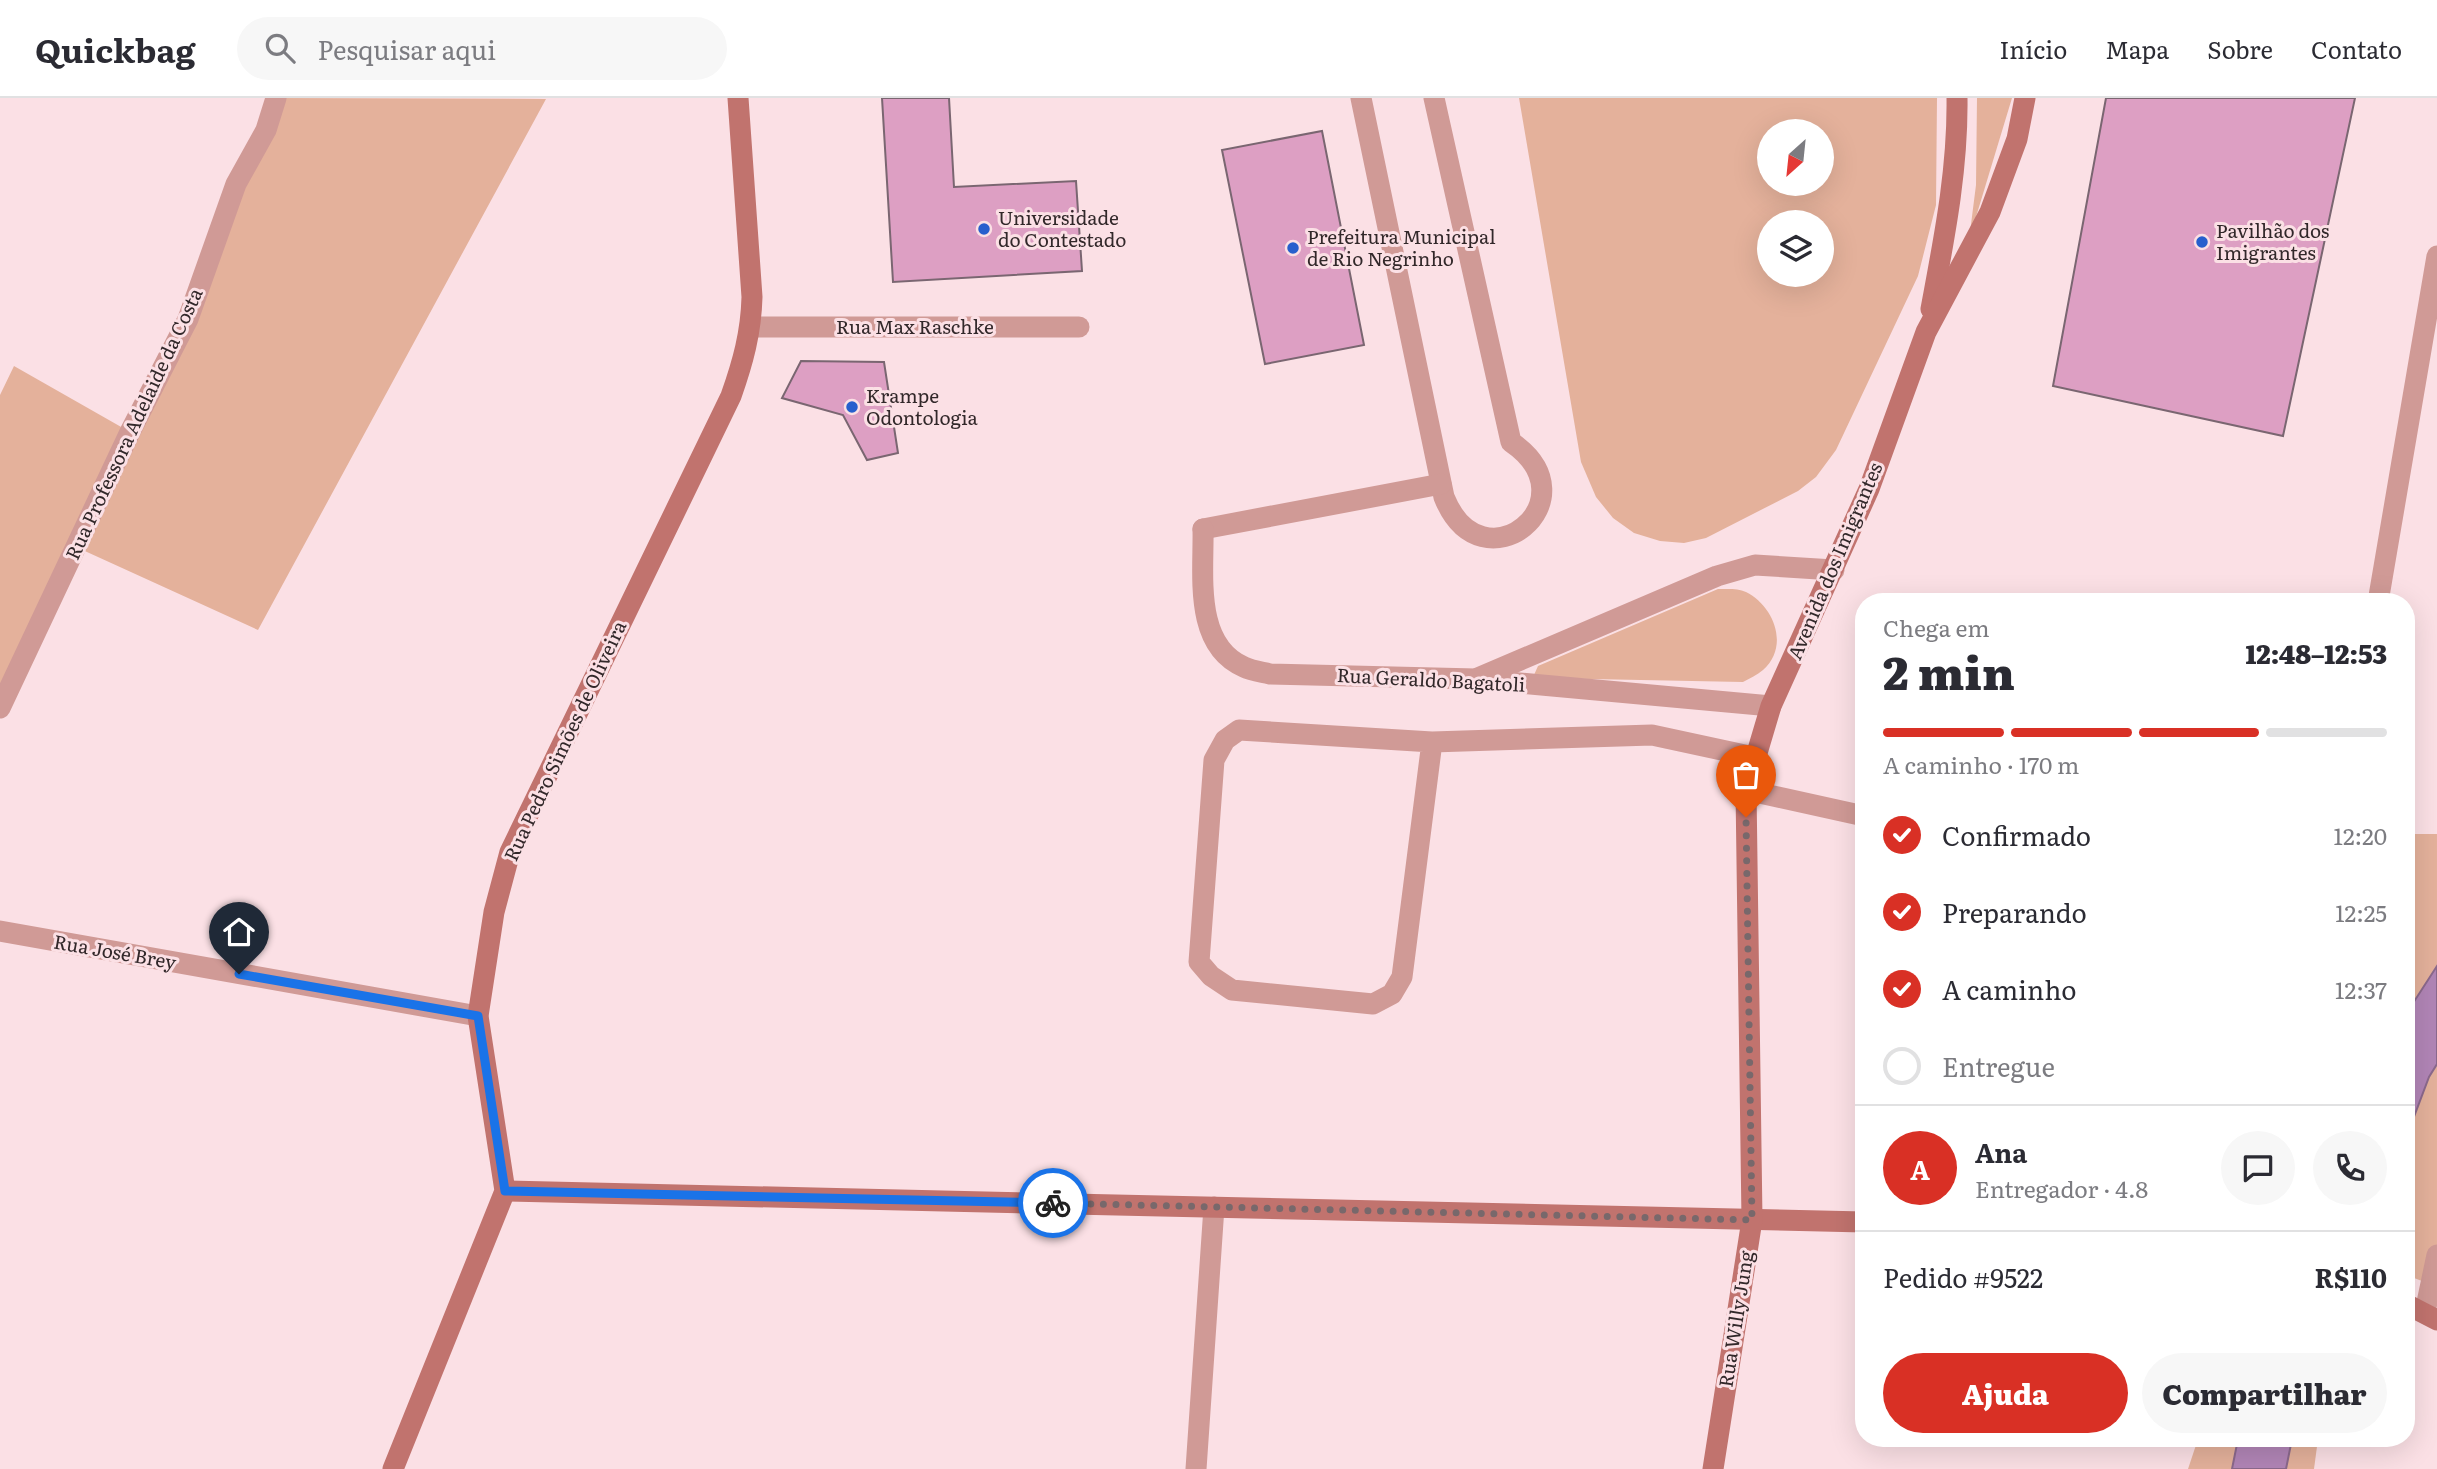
<!DOCTYPE html>
<html lang="pt">
<head>
<meta charset="utf-8">
<style>
	body { margin:0; font-family:Literata,serif; background:#f7f7f7; color:#2b2b33; height:100vh; display:flex; flex-direction:column; font-size:26px; white-space:nowrap }
	* { box-sizing:border-box; margin:0 }
	p { font-size:23px; color:#7c7c81 }
	.icon { flex:none; width:38px; height:38px; fill:none; stroke:currentColor; stroke-width:2; stroke-linecap:round; stroke-linejoin:round }
	.map { position:relative; flex:1; overflow:hidden }
	.side { position:absolute; left:1855px; top:495px; width:560px; height:854px; display:flex; flex-direction:column; background:#fff; border-radius:28px; box-shadow:0 7px 28px #0002 }
	.side>* { flex:none }
	.needle { width:46px; rotate:207deg }
	.fabs { position:absolute; left:1757px; top:21px; display:grid; gap:14px }
	.fabs a { display:grid; place-items:center; width:77px; height:77px; border-radius:50%; background:#fff; box-shadow:0 7px 28px #0002; font-size:35px }
	.pin { position:absolute; display:grid; place-items:center; width:60px; height:60px; color:#fff; margin:-72px -30px; border-radius:50% 50% 50% 0; rotate:-45deg; box-shadow:0 0 7px #0007 }
	.pin .icon { rotate:45deg }
	.courier { position:absolute; display:grid; place-items:center; width:70px; height:70px; margin:-35px; border:5px solid #1a73e8; border-radius:50%; background:#fff; color:#222; box-shadow:0 2px 9px #0007 }
	.overview em { font-style:normal; font-weight:800 }
	.overview div { display:flex; flex-direction:column-reverse }
	.overview { display:flex; align-items:center; justify-content:space-between; height:119px; padding:0 28px }
	h1 { font-size:46px; font-weight:800; line-height:52px }
	.bar { display:grid; grid-template-columns:repeat(4,1fr); gap:10px 7px; align-content:center; height:84px; padding:0 28px }
	.bar i { height:9px; border-radius:5px; background:#e1e1e2 }
	.bar .active { background:#d93025 }
	.bar p { grid-column:span 4 }
	.line { display:flex; align-items:center; gap:18px; padding:0 28px; border-top:2px solid #e1e1e2 }
	.line div { flex:1 }
	.round { display:grid; place-items:center; flex:none; width:74px; height:74px; border-radius:37px; background:#f7f7f7 }
	ol { padding:0 28px; list-style:none }
	li { display:flex; align-items:center; gap:21px; height:77px }
	li p { margin-inline-start:auto }
	li .icon { padding:7px; border-radius:50%; background:#d93025; color:#fff; stroke-width:4 }
	li:last-child { color:#7c7c81 }
	li i { width:38px; height:38px; border:4px solid #e1e1e2; border-radius:50% }
	.primary-button { display:flex; gap:14px; margin-top:auto; padding:14px 28px }
	.primary-button a { flex:1; height:80px; border-radius:42px; background:#d93025; color:#fff; font-size:28px; font-weight:800; line-height:80px; text-align:center }
	.primary-button a+a { background:#f7f7f7; color:#2b2b33 }
	header { display:flex; align-items:center; gap:42px; box-sizing:border-box; height:98px; padding:0 35px; background:#fff; border-bottom:2px solid #e1e1e2 }
	header strong { font-size:33px }
	nav { display:flex; gap:38px; margin-inline-start:auto; font-size:24px }
	.search { width:490px; height:63px; background:#f7f7f7; display:flex; align-items:center; gap:18px; box-sizing:border-box; padding:0 24px; border-radius:38px; color:#7c7c81; font-size:26px }
	.map>svg:first-child { display:block }
	.green { fill:#e4b19b; fill-rule:evenodd }
	.water { fill:#b185b6; stroke:#8b698c; stroke-width:2 }
	.building { fill:#dd9fc3; stroke:#7a6671; stroke-width:2 }
	.lines { fill:none; stroke-linecap:round; stroke-linejoin:round }
	.service { stroke:#d09a96; stroke-width:21 }
	.minor { stroke:#d09a96; stroke-width:21 }
	.tertiary { stroke:#d09a96; stroke-width:21 }
	.secondary { stroke:#c1736e; stroke-width:21 }
	.done { stroke:#78686b; stroke-width:7; stroke-dasharray:0 12.6 }
	.route { stroke:#1a73e8; stroke-width:9 }
	.poi-dot { fill:#275fcd; stroke:#fbe0e5; stroke-width:2.5 }
	.labels { text-anchor:middle; stroke-width:6; stroke-linejoin:round; paint-order:stroke }
	.poi-label { font-size:19px; fill:#32282a; stroke:#fbe0e5; text-anchor:start }
	.street-label { font-size:19px; fill:#32282a; stroke:#fbe0e5 }
</style>
</head>
<body>
<header>
<strong>Quickbag</strong>
<div class="search"><svg class="icon" aria-label="search" viewBox="0 0 24 24"><circle cx="10" cy="10" r="6"/><path d="M15 15l6 6"/></svg>Pesquisar aqui</div>
<nav><a>Início</a><a>Mapa</a><a>Sobre</a><a>Contato</a></nav>
</header>
<div class="map">
<svg width="2437" height="1371" viewBox="0 0 2437 1371">
	<rect width="100%" height="100%" fill="#fbe0e5"/>
	<!-- green -->
	<g class="green">
		<path d="M 276,0 L 546,1 L 258,532 L 76,449 L 0,610 L 0,297 L 14,268 L 130,334 Z"/>
		<path d="M 1519,0 L 1937,0 L 1936,107 L 1918,178 L 1836,352 L 1816,379 L 1798,393 L 1706,440 L 1684,445 L 1660,443 L 1634,435 L 1613,420 L 1596,399 L 1581,364 ZM 1769,33 L 1822,33 L 1822,86 L 1769,86 ZM 1769,124 L 1822,124 L 1822,177 L 1769,177 Z"/>
		<path d="M 1977,0 L 2012,0 L 1969,142 L 1976,87 Z"/>
		<path d="M 1718,491 C 1727,491 1738,490 1746,494 C 1774,508 1790,548 1763,572 C 1757,577 1750,580 1743,584 L 1539,580 L 1534,577 L 1538,568 Z"/>
		<path d="M 2406,736 L 2437,736 L 2437,868 L 2406,916 Z"/>
		<path d="M 2437,966 L 2437,1157 L 2430,1186 L 2406,1177 L 2406,1041 L 2429,979 Z"/>
		<path d="M 2198,1341 L 2238,1341 L 2232,1371 L 2188,1371 Z"/>
		<path d="M 2292,1341 L 2318,1341 L 2314,1371 L 2286,1371 Z"/>
	</g>
	<!-- water -->
	<g class="water">
		<path d="M 2437,868 L 2437,966 L 2429,979 L 2406,1040 L 2406,916 Z"/>
		<path d="M 2238,1341 L 2292,1341 L 2286,1371 L 2232,1371 Z"/>
	</g>
	<!-- building -->
	<g class="building">
		<path d="M 882,0 L 949,0 L 954,89 L 1076,83 L 1082,173 L 893,184 Z"/>
		<path d="M 2106,0 L 2355,0 L 2283,338 L 2053,288 Z"/>
		<path d="M 1322,33 L 1364,247 L 1265,266 L 1222,52 Z"/>
		<path d="M 801,263 L 884,264 L 898,355 L 867,362 L 843,317 L 782,300 Z"/>
	</g>
	<g class="lines">
		<!-- service -->
		<g class="service">
			<path d="M 1361,0 L 1444,399 C 1482,494 1596,402 1511,344 L 1434,0"/>
			<path d="M 1203,431 L 1441,386"/>
			<path d="M 1432,644 L 1402,879 L 1392,896 L 1373,906 L 1232,892 L 1211,878 L 1199,864 L 1214,662 L 1225,642 L 1239,632 L 1432,644 L 1652,637 L 1754,659"/>
		</g>
		<!-- minor -->
		<g class="minor">
			<path d="M 751,229 L 1079,229"/>
			<path d="M 1203,431 C 1204,476 1193,547 1244,569 C 1252,573 1262,574 1270,576 L 1476,581 L 1771,608"/>
			<path d="M 1478,580 L 1717,478 L 1755,467 L 1834,472"/>
			<path d="M 0,610 L 130,334 L 188,221 L 236,86 L 266,32 L 276,0"/>
			<path d="M 1746,692 L 1864,718"/>
			<path d="M 0,833 L 478,918"/>
			<path d="M 2425,1214 L 2437,1157"/>
			<path d="M 1196,1371 L 1214,1109"/>
		</g>
		<!-- tertiary -->
		<path class="tertiary" d="M 2378,504 L 2437,158"/>
		<!-- secondary -->
		<g class="secondary">
			<path d="M 1931,211 C 1944,141 1958,72 1957,0"/>
			<path d="M 505,1093 L 1864,1124"/>
			<path d="M 2406,1206 L 2437,1222"/>
			<path d="M 393,1371 L 505,1093 L 478,918 L 494,814 L 510,754 L 731,298 C 743,264 751,235 752,199 L 738,0"/>
			<path d="M 1713,1371 L 1752,1122 L 1746,692 L 1771,608 L 1869,391 L 1926,234 L 1990,114 L 2017,41 L 2025,0"/>
		</g>
	</g>
	<g class="lines">
		<!-- done -->
		<path class="done" d="M 1053,1105 L 1752,1122 L 1746,719"/>
		<!-- route -->
		<path class="route" d="M 239,876 L 478,918 L 505,1093 L 1053,1105"/>
	</g>
	<!-- markers -->
	<g class="poi-dot">
		<circle cx="984" cy="131" r="7"/>
		<circle cx="2202" cy="144" r="7"/>
		<circle cx="1293" cy="150" r="7"/>
		<circle cx="852" cy="309" r="7"/>
	</g>
	<g class="labels">
		<!-- poi labels -->
		<g class="poi-label">
			<text x="998" y="127">Universidade<tspan x="998" dy="22">do Contestado</tspan></text>
			<text x="2216" y="140">Pavilhão dos<tspan x="2216" dy="22">Imigrantes</tspan></text>
			<text x="1307" y="146">Prefeitura Municipal<tspan x="1307" dy="22">de Rio Negrinho</tspan></text>
			<text x="866" y="305">Krampe<tspan x="866" dy="22">Odontologia</tspan></text>
		</g>
		<!-- street labels -->
		<g class="street-label">
			<text x="915" y="236">Rua Max Raschke</text>
			<text transform="translate(134 326) rotate(-65)" y="7">Rua Professora Adelaide da Costa</text>
			<text transform="translate(1835 463) rotate(-67)" y="7">Avenida dos Imigrantes</text>
			<text transform="translate(1431 582) rotate(3)" y="7">Rua Geraldo Bagatoli</text>
			<text transform="translate(565 643) rotate(-65)" y="7">Rua Pedro Simões de Oliveira</text>
			<text transform="translate(115 854) rotate(10)" y="7">Rua José Brey</text>
			<text transform="translate(1736 1221) rotate(-81)" y="7">Rua Willy Jung</text>
		</g>
	</g>
</svg>
<div class="fabs">
<a><svg class="needle" viewBox="-14 -14 28 28"><path d="M0-13l5 13h-10z" fill="#e53935"/><path d="M0 13l5-13h-10z" fill="#7c7c81"/></svg></a>
<a><svg class="icon" aria-label="layers" viewBox="0 0 24 24"><path d="M12 4l9 5-9 5-9-5zM3 14l9 5 9-5"/></svg></a>
</div>
<div class="pin" style="left:1746px;top:719px;background:#ea580c"><svg class="icon" aria-label="bag" viewBox="0 0 24 24"><path d="M5 8h14l-1 12H6zM9 8a3 3 0 0 1 6 0"/></svg></div>
<div class="pin" style="left:239px;top:876px;background:#1f2937"><svg class="icon" aria-label="home" viewBox="0 0 24 24"><path d="M3 11l9-7 9 7M6 9v11h12V9"/></svg></div>
<div class="courier" style="left:1053px;top:1105px"><svg class="icon" aria-label="bike" viewBox="0 0 24 24"><circle cx="6" cy="16" r="4"/><circle cx="18" cy="16" r="4"/><path d="M6 16l4-8h5l3 8M10 8l3 8H6M13 5h3"/></svg></div>
<section class="side">
<div class="overview"><div><h1>2 min</h1><p>Chega em</p></div><em>12:48–12:53</em></div>
<div class="bar"><i class="active"></i><i class="active"></i><i class="active"></i><i></i><p>A caminho · 170 m</p></div>
<ol>
<li><svg class="icon" aria-label="check" viewBox="0 0 24 24"><path d="M5 12l5 5 9-10"/></svg>Confirmado<p>12:20</p></li>
<li><svg class="icon" aria-label="check" viewBox="0 0 24 24"><path d="M5 12l5 5 9-10"/></svg>Preparando<p>12:25</p></li>
<li><svg class="icon" aria-label="check" viewBox="0 0 24 24"><path d="M5 12l5 5 9-10"/></svg>A caminho<p>12:37</p></li>
<li><i></i>Entregue</li>
</ol>
<div class="line" style="height:126px"><b class="round" style="background:#d93025;color:#fff">A</b><div><b>Ana</b><p>Entregador · 4.8</p></div><a class="round"><svg class="icon" aria-label="chat" viewBox="0 0 24 24"><path d="M4 5h16v11H9l-5 4z"/></svg></a><a class="round"><svg class="icon" aria-label="phone" viewBox="0 0 24 24"><path d="M5 4h4l2 5-3 2q2 4 5 5l2-3 5 2v4C11 20 4 13 5 4z"/></svg></a></div>
<div class="line" style="height:91px"><div>Pedido #9522</div><b>R$110</b></div>
<div class="primary-button"><a>Ajuda</a><a>Compartilhar</a></div>
</section>
</div>
</body>
</html>
